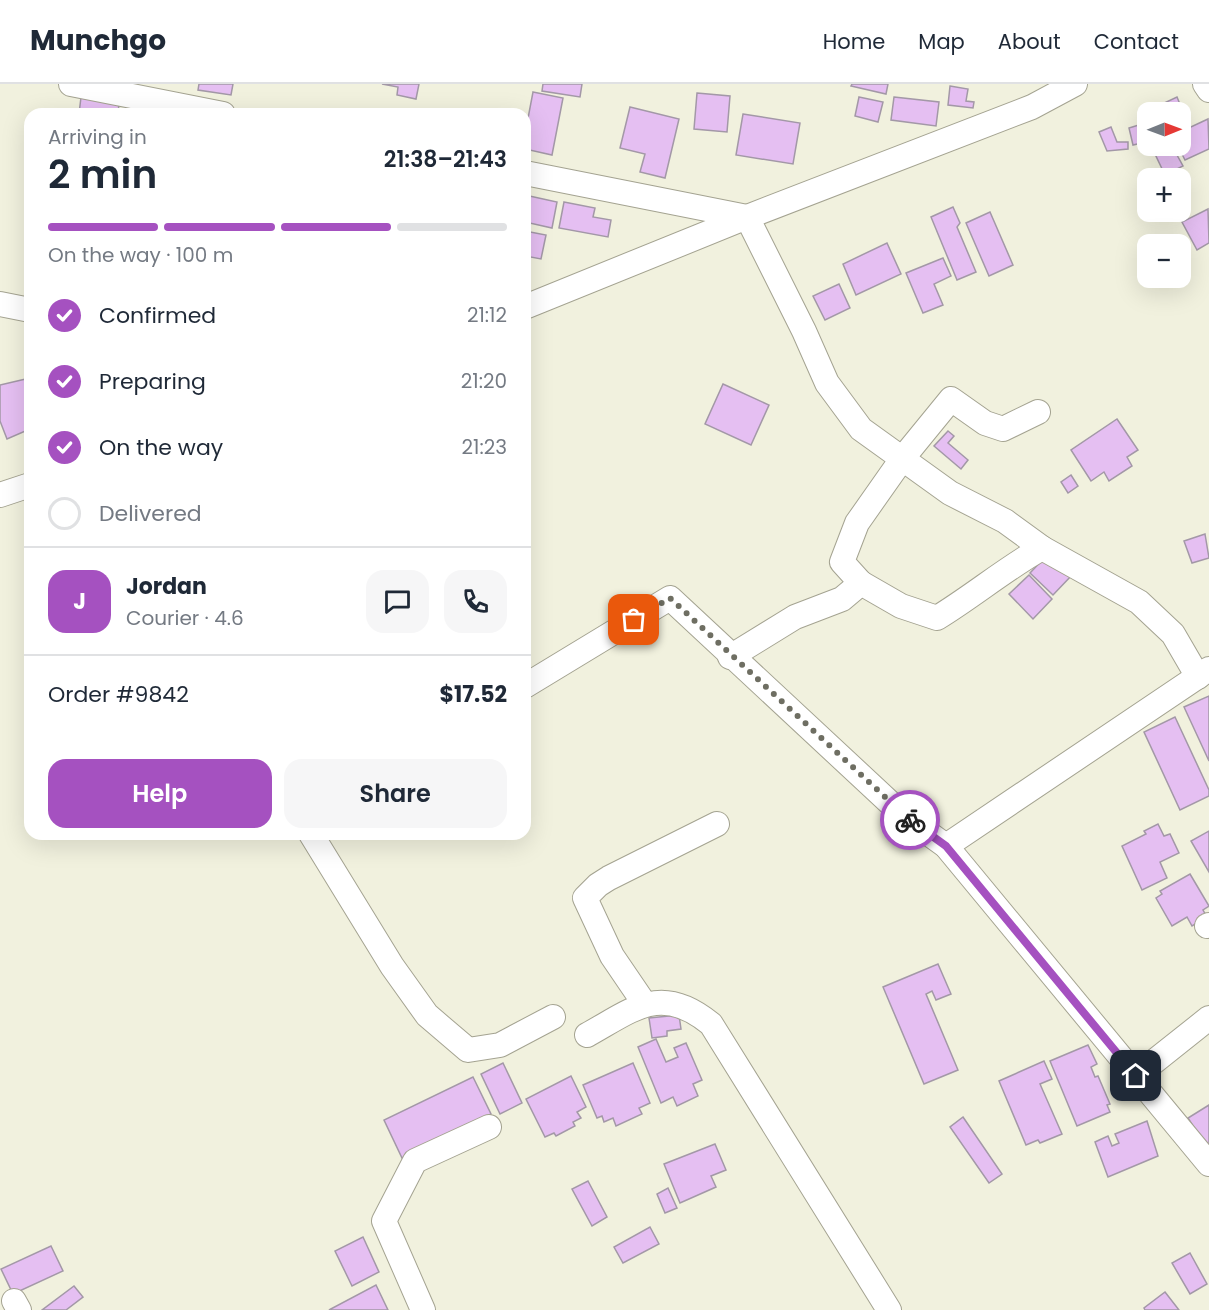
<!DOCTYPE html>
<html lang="en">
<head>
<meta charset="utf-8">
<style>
	body { margin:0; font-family:Poppins,sans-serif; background:#f6f6f7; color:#1f2937; height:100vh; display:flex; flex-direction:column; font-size:22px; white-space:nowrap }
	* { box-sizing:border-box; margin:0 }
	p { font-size:20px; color:#747a83 }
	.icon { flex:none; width:33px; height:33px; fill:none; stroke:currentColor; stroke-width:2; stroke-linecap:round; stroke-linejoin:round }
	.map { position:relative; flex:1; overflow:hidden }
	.side { position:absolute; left:24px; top:24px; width:507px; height:732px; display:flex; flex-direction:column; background:#fff; border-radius:18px; box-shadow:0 6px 24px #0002 }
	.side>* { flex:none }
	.needle { width:39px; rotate:89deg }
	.tools { position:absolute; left:1137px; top:18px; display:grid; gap:12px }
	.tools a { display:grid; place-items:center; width:54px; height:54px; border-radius:12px; background:#fff; box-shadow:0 6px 24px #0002; font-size:30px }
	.pin { position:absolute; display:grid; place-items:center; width:51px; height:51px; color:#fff; margin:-26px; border-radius:12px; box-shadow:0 3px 9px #0006 }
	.courier { position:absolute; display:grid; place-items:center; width:60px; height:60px; margin:-30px; border:4px solid #a551c0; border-radius:50%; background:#fff; color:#222; box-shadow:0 2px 8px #0007 }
	.summary em { font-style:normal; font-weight:600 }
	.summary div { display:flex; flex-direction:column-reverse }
	.summary { display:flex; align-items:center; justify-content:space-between; height:102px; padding:0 24px }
	h1 { font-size:39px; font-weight:600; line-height:45px }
	.bar { display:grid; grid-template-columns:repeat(4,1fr); gap:9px 6px; align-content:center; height:72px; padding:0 24px }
	.bar i { height:8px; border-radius:4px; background:#e0e1e3 }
	.bar .current { background:#a551c0 }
	.bar p { grid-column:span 4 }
	.line { display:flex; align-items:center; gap:15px; padding:0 24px; border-top:2px solid #e0e1e3 }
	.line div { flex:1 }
	.round { display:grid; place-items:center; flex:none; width:63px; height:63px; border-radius:18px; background:#f6f6f7 }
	ol { padding:0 24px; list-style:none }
	li { display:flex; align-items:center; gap:18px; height:66px }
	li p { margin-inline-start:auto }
	li .icon { padding:6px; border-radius:50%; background:#a551c0; color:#fff; stroke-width:4 }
	li:last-child { color:#747a83 }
	li i { width:33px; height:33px; border:3px solid #e0e1e3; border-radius:50% }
	.action { display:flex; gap:12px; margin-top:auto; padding:12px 24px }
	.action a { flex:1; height:69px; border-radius:18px; background:#a551c0; color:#fff; font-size:24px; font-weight:600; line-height:69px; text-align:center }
	.action a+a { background:#f6f6f7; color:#1f2937 }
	header { display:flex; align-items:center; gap:36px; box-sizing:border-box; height:84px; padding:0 30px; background:#fff; border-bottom:2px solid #e0e1e3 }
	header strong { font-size:28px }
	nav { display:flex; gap:33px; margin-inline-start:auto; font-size:21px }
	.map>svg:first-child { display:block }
	.building { fill:#e5bff2; stroke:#a398a7; stroke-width:1.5 }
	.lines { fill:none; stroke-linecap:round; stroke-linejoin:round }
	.minor-casing { stroke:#a4a391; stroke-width:26 }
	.minor { stroke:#fff; stroke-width:24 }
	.done { stroke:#6e6e62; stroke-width:6; stroke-dasharray:0 10.8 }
	.route { stroke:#a551c0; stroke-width:8 }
</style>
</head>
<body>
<header>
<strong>Munchgo</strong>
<nav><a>Home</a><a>Map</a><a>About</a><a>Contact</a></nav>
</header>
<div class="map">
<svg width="1209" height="1226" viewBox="0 0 1209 1226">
	<rect width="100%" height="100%" fill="#f1f1de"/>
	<!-- building -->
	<g class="building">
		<path d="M 199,0 L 233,0 L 231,11 L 198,6 Z"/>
		<path d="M 382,0 L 419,0 L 416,15 L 397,11 L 398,3 Z"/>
		<path d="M 543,0 L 582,0 L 580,13 L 542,7 Z"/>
		<path d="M 852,0 L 888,0 L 886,10 L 851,2 Z"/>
		<path d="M 950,2 L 968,5 L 966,17 L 974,18 L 973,24 L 948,21 Z"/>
		<path d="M 533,8 L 563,14 L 552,71 L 525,65 L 525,50 Z"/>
		<path d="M 697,9 L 730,12 L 727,48 L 694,45 Z"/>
		<path d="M 81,13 L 119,19 L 118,30 L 79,30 Z"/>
		<path d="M 859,13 L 883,18 L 878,38 L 855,32 Z"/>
		<path d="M 894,13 L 939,18 L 936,42 L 891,36 Z"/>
		<path d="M 1177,13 L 1186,35 L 1180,38 L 1180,28 L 1148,28 L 1148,33 L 1145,28 Z"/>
		<path d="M 630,23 L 679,35 L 665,94 L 640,88 L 645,70 L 620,64 Z"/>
		<path d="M 130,26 L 166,30 L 130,30 Z"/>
		<path d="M 743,30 L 800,39 L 793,80 L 736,71 Z"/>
		<path d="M 1208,35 L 1209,65 L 1185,76 L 1178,62 L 1180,48 Z"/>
		<path d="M 1142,40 L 1146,58 L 1133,61 L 1129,44 Z"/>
		<path d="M 1111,43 L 1117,58 L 1128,58 L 1128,65 L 1107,67 L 1099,48 Z"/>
		<path d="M 1172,62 L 1183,82 L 1165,91 L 1155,70 Z"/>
		<path d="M 525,111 L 557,118 L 552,144 L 525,138 Z"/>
		<path d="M 564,118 L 595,124 L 593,133 L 611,136 L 608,153 L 559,144 Z"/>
		<path d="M 953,123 L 960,139 L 957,143 L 976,188 L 957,196 L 931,133 Z"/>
		<path d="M 1208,125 L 1209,159 L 1197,166 L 1182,138 Z"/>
		<path d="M 990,128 L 1013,181 L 989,192 L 966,139 Z"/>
		<path d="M 525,147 L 546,151 L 541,175 L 525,172 Z"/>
		<path d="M 887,159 L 901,190 L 856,211 L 843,180 Z"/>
		<path d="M 943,174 L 951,192 L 934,200 L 943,221 L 923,229 L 906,189 Z"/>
		<path d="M 839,200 L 850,224 L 825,236 L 813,212 Z"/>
		<path d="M 30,294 L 30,345 L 7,355 L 0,337 L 0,301 Z"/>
		<path d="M 723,300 L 769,321 L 751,361 L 705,340 Z"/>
		<path d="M 1117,335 L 1138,366 L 1127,373 L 1132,382 L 1109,397 L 1104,388 L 1091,397 L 1071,366 Z"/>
		<path d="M 948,347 L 954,352 L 948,359 L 968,376 L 961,385 L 934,362 Z"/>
		<path d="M 1071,391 L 1078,402 L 1068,409 L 1061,398 Z"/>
		<path d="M 1205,450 L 1209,474 L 1192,479 L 1184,457 Z"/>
		<path d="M 1049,469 L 1072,491 L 1053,511 L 1030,489 Z"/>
		<path d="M 1029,491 L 1052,515 L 1033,535 L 1009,510 Z"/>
		<path d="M 1209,612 L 1209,677 L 1184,623 Z"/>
		<path d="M 1175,633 L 1209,706 L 1209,712 L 1180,726 L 1144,648 Z"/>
		<path d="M 1158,740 L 1164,752 L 1170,750 L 1179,769 L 1160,778 L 1167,794 L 1142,806 L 1122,762 L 1146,750 L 1144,747 Z"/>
		<path d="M 1209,747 L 1209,788 L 1191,757 Z"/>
		<path d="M 1190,790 L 1209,822 L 1203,826 L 1207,833 L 1192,842 L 1187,833 L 1172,842 L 1156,814 L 1162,810 L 1160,807 Z"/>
		<path d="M 938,880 L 951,910 L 936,916 L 932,907 L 926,910 L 958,986 L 924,1000 L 883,903 Z"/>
		<path d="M 679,931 L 681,945 L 667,947 L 667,952 L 652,954 L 649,934 Z"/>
		<path d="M 656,955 L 666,978 L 678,973 L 674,964 L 686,959 L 702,996 L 693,1000 L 698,1012 L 677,1022 L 673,1013 L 661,1019 L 638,963 Z"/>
		<path d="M 1088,961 L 1097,980 L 1091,983 L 1095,993 L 1098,992 L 1110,1020 L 1107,1021 L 1110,1028 L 1077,1042 L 1050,977 Z"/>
		<path d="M 1044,977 L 1052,995 L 1040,1000 L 1062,1050 L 1040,1059 L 1038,1056 L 1026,1061 L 999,997 Z"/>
		<path d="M 503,979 L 522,1019 L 500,1030 L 481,990 Z"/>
		<path d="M 633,979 L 650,1019 L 639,1024 L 642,1030 L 616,1042 L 613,1034 L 604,1038 L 602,1032 L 597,1034 L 583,1001 Z"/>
		<path d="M 571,992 L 586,1023 L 577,1028 L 581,1034 L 573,1038 L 575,1042 L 556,1052 L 554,1049 L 545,1053 L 526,1015 Z"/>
		<path d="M 473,993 L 491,1030 L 402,1074 L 384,1036 Z"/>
		<path d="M 1209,1021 L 1209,1067 L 1188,1034 Z"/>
		<path d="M 963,1033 L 1002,1090 L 989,1099 L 950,1043 Z"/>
		<path d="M 1147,1037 L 1158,1072 L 1108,1093 L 1095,1058 L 1108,1052 L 1112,1062 L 1119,1059 L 1115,1050 Z"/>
		<path d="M 715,1060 L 726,1086 L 711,1092 L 716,1103 L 680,1119 L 664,1080 Z"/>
		<path d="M 588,1097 L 607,1133 L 592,1142 L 572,1105 Z"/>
		<path d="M 668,1104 L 677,1124 L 665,1129 L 657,1110 Z"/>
		<path d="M 650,1143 L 659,1160 L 623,1179 L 614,1163 Z"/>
		<path d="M 363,1153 L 379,1188 L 352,1202 L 335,1167 Z"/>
		<path d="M 51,1162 L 63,1187 L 13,1210 L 1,1185 Z"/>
		<path d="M 1190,1169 L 1207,1200 L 1190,1210 L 1172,1179 Z"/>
		<path d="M 376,1201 L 388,1226 L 329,1226 Z"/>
		<path d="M 74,1202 L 83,1213 L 66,1226 L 42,1226 Z"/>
		<path d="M 1165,1208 L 1179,1226 L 1145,1226 L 1144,1224 Z"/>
	</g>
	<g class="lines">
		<!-- minor casing -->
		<g class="minor-casing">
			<g id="minor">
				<path d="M 71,0 L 223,30"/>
				<path d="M 1205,0 L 1209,6"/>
				<path d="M 525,89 L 747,133 L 804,247 L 827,299 L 861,345 L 950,409 L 1005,437 L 1042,464 L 1139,518 L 1173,550 L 1198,593"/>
				<path d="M 0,220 L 30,226"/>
				<path d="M 525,223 L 747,133 L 1032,23 L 1075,0"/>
				<path d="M 0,411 L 30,401"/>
				<path d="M 861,499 L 842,478 L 857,439 L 902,375 L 951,315 L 985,339 L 1003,345 L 1038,328"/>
				<path d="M 730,573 L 795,533 L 842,515 L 861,499 L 901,522 L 937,534 C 973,512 1005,485 1042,464"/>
				<path d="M 525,602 L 670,514 L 903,731 L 946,762 L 1209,1080"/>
				<path d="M 311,750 L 392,882 L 427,931 L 468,966 L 500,961 L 553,933"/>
				<path d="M 946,762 L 1209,585"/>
				<path d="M 1207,842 L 1209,841"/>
				<path d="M 644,919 L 612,872 L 585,814 L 598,801 L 609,794 L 717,740"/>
				<path d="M 587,951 C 634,925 661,899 711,940 L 889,1226"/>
				<path d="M 1136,992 L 1209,934"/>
				<path d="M 14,1217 L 19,1226"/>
				<path d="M 423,1226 L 384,1137 L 415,1077 L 489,1043"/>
			</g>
		</g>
		<!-- minor -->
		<use href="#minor" class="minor"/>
	</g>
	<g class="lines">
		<!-- done -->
		<path class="done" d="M 634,536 L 670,514 L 910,736"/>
		<!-- route -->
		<path class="route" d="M 910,736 L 946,762 L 1136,992"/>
	</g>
</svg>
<div class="tools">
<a><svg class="needle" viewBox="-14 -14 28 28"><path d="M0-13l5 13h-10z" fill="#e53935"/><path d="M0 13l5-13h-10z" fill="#747a83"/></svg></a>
<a>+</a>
<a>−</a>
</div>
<div class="pin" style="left:634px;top:536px;background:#ea580c"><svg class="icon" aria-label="bag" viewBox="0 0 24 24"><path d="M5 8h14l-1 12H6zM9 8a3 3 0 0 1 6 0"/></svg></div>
<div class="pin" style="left:1136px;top:992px;background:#1f2937"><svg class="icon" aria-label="home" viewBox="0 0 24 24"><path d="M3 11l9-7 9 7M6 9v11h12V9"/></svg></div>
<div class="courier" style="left:910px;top:736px"><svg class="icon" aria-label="bike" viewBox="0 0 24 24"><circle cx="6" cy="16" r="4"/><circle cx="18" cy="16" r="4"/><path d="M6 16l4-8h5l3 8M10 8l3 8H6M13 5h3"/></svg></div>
<section class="side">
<div class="summary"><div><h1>2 min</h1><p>Arriving in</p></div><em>21:38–21:43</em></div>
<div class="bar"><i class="current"></i><i class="current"></i><i class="current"></i><i></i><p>On the way · 100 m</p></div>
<ol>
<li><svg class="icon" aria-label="check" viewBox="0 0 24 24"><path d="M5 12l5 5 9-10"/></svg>Confirmed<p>21:12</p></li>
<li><svg class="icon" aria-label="check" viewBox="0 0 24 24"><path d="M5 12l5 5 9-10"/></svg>Preparing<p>21:20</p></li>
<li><svg class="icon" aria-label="check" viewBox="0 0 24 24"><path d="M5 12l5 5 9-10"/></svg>On the way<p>21:23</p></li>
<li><i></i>Delivered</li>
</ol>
<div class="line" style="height:108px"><b class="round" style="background:#a551c0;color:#fff">J</b><div><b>Jordan</b><p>Courier · 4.6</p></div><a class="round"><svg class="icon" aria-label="chat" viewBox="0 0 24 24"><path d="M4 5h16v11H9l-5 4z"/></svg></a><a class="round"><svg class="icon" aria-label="phone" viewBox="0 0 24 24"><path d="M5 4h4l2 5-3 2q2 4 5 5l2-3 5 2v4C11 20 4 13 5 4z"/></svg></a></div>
<div class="line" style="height:78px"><div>Order #9842</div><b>$17.52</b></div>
<div class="action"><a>Help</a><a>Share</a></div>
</section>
</div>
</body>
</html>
